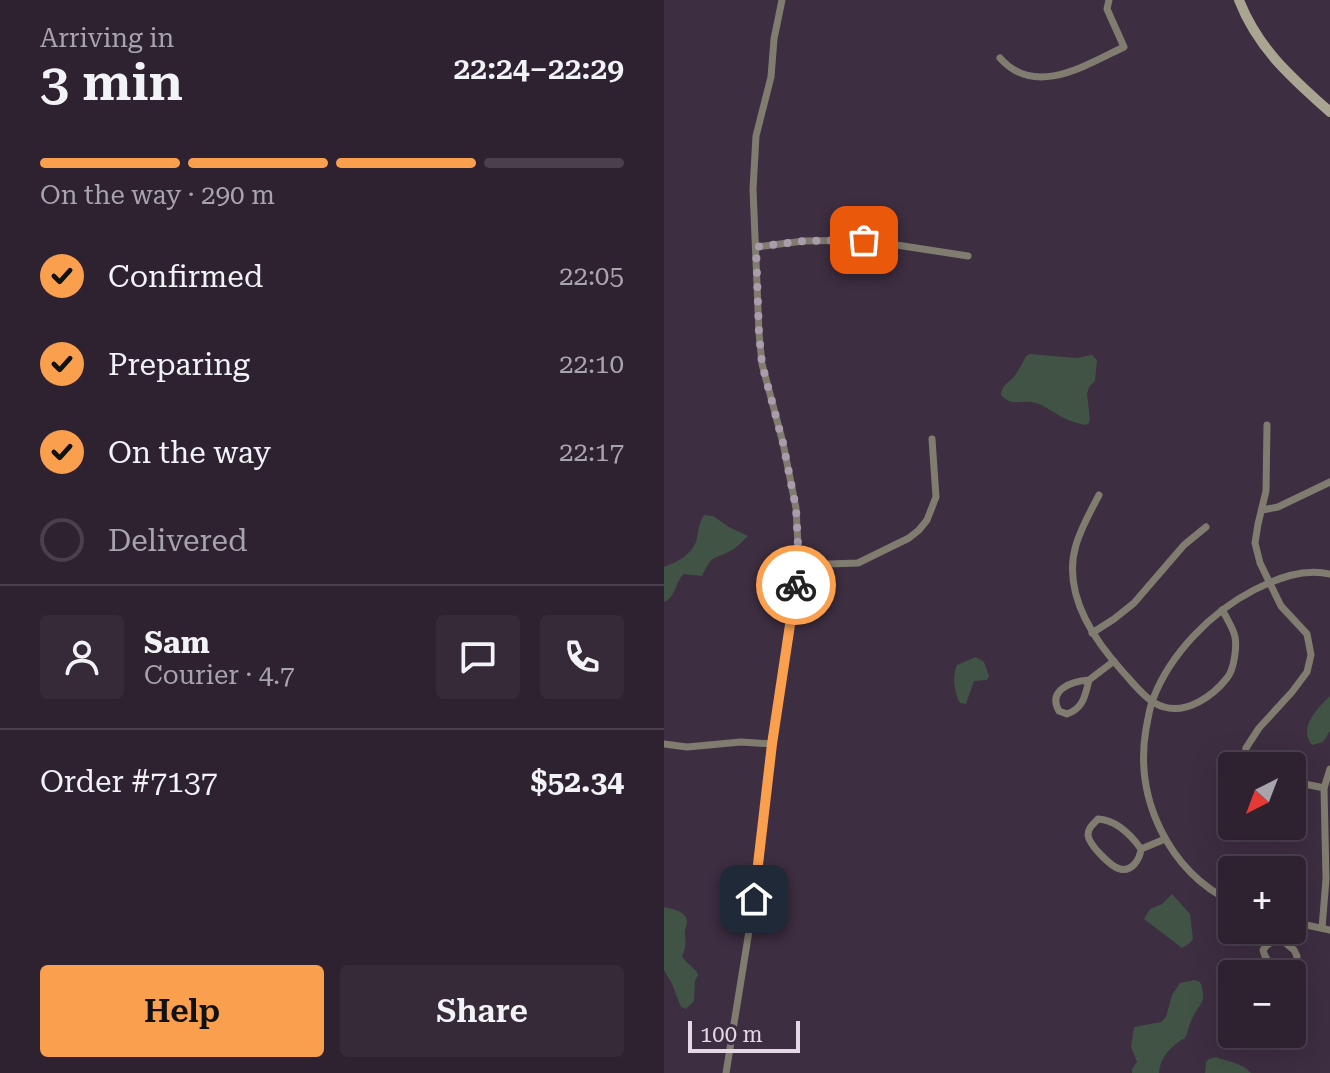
<!DOCTYPE html>
<html lang="en">
<head>
<meta charset="utf-8">
<style>
	body { margin:0; font-family:"Roboto Serif",serif; background:#362a39; color:#f1f3f6; height:100vh; display:flex; flex-direction:column; font-size:30px; white-space:nowrap }
	* { box-sizing:border-box; margin:0 }
	p { font-size:26px; color:#a7a4ab }
	.icon { flex:none; width:44px; height:44px; fill:none; stroke:currentColor; stroke-width:2; stroke-linecap:round; stroke-linejoin:round }
	.map { position:relative; flex:1; overflow:hidden }
	.drawer { display:flex; flex-direction:column; background:#2e2231; width:664px }
	.drawer>* { flex:none }
	.needle { width:52px; rotate:222deg }
	.tools { position:absolute; left:554px; top:752px; display:grid; gap:16px }
	.tools a { display:grid; place-items:center; width:88px; height:88px; border-radius:8px; background:#2e2231; box-shadow:0 8px 32px #0002,0 0 0 2px #493f4d; font-size:40px }
	.scale { position:absolute; left:24px; bottom:20px; width:112px; box-sizing:border-box; padding-left:8px; border:4px solid #e3d9e5; border-top:0; font-size:22px; line-height:28px; white-space:nowrap; color:#e3d9e5; -webkit-text-stroke:6px #3d2e41; paint-order:stroke }
	.pin { position:absolute; display:grid; place-items:center; width:68px; height:68px; color:#fff; margin:-34px; border-radius:16px; box-shadow:0 4px 12px #0006 }
	.courier { position:absolute; display:grid; place-items:center; width:80px; height:80px; margin:-40px; border:6px solid #fa9f4e; border-radius:50%; background:#fff; color:#222; box-shadow:0 2px 10px #0007 }
	.overview em { font-style:normal; font-weight:600 }
	.overview div { display:flex; flex-direction:column-reverse }
	.overview { display:flex; align-items:center; justify-content:space-between; height:136px; padding:0 40px }
	h1 { font-size:52px; font-weight:600; line-height:60px }
	.bar { display:grid; grid-template-columns:repeat(4,1fr); gap:12px 8px; align-content:center; height:96px; padding:0 40px }
	.bar i { height:10px; border-radius:6px; background:#493f4d }
	.bar .selected { background:#fa9f4e }
	.bar p { grid-column:span 4 }
	.line { display:flex; align-items:center; gap:20px; padding:0 40px; border-top:2px solid #493f4d }
	.line div { flex:1 }
	.round { display:grid; place-items:center; flex:none; width:84px; height:84px; border-radius:8px; background:#362a39 }
	ol { padding:0 40px; list-style:none }
	li { display:flex; align-items:center; gap:24px; height:88px }
	li p { margin-inline-start:auto }
	li .icon { padding:8px; border-radius:50%; background:#fa9f4e; color:#111; stroke-width:4 }
	li:last-child { color:#a7a4ab }
	li i { width:44px; height:44px; border:4px solid #493f4d; border-radius:50% }
	.primary-button { display:flex; gap:16px; margin-top:auto; padding:16px 40px }
	.primary-button a { flex:1; height:92px; border-radius:8px; background:#fa9f4e; color:#111; font-size:32px; font-weight:600; line-height:92px; text-align:center }
	.primary-button a+a { background:#362a39; color:#f1f3f6 }
	main { display:flex; flex:1; min-height:0 }
	.map>svg:first-child { display:block }
	.green { fill:#415344 }
	.lines { fill:none; stroke-linecap:round; stroke-linejoin:round }
	.street { stroke:#807c70; stroke-width:7 }
	.secondary { stroke:#aaa492; stroke-width:10 }
	.done { stroke:#a99dac; stroke-width:8; stroke-dasharray:0 14.4 }
	.route { stroke:#fa9f4e; stroke-width:10 }
</style>
</head>
<body>
<main>
<section class="drawer">
<div class="overview"><div><h1>3 min</h1><p>Arriving in</p></div><em>22:24–22:29</em></div>
<div class="bar"><i class="selected"></i><i class="selected"></i><i class="selected"></i><i></i><p>On the way · 290 m</p></div>
<ol>
<li><svg class="icon" aria-label="check" viewBox="0 0 24 24"><path d="M5 12l5 5 9-10"/></svg>Confirmed<p>22:05</p></li>
<li><svg class="icon" aria-label="check" viewBox="0 0 24 24"><path d="M5 12l5 5 9-10"/></svg>Preparing<p>22:10</p></li>
<li><svg class="icon" aria-label="check" viewBox="0 0 24 24"><path d="M5 12l5 5 9-10"/></svg>On the way<p>22:17</p></li>
<li><i></i>Delivered</li>
</ol>
<div class="line" style="height:144px"><a class="round"><svg class="icon" aria-label="person" viewBox="0 0 24 24"><circle cx="12" cy="8" r="4"/><path d="M4 21q1-7 8-7t8 7"/></svg></a><div><b>Sam</b><p>Courier · 4.7</p></div><a class="round"><svg class="icon" aria-label="chat" viewBox="0 0 24 24"><path d="M4 5h16v11H9l-5 4z"/></svg></a><a class="round"><svg class="icon" aria-label="phone" viewBox="0 0 24 24"><path d="M5 4h4l2 5-3 2q2 4 5 5l2-3 5 2v4C11 20 4 13 5 4z"/></svg></a></div>
<div class="line" style="height:104px"><div>Order #7137</div><b>$52.34</b></div>
<div class="primary-button"><a>Help</a><a>Share</a></div>
</section>
<div class="map">
<svg width="666" height="1073" viewBox="0 0 666 1073">
	<rect width="100%" height="100%" fill="#3d2e41"/>
	<!-- green -->
	<g class="green">
		<path d="M 366,354 L 412,358 L 428,355 L 433,360 L 431,381 L 425,387 L 423,394 L 426,420 L 424,424 L 421,425 C 415,423 408,422 402,419 C 390,414 381,404 367,402 C 354,401 347,406 337,395 C 338,383 346,383 352,374 C 356,368 359,362 362,356 Z"/>
		<path d="M 40,515 L 49,516 L 65,527 L 84,536 C 79,540 74,547 68,550 C 49,561 50,552 38,576 L 20,574 C 10,583 13,596 0,602 L 0,567 C 13,562 26,556 32,542 C 35,532 34,524 40,515 Z"/>
		<path d="M 312,657 L 320,662 L 325,676 L 323,680 L 310,681 L 302,704 L 296,703 C 290,693 288,675 293,665 Z"/>
		<path d="M 666,696 L 666,731 L 659,742 L 648,745 C 634,727 653,709 666,696 Z"/>
		<path d="M 508,894 L 526,914 L 529,939 L 526,943 L 518,948 L 480,919 L 486,909 L 498,904 Z"/>
		<path d="M 0,907 C 8,909 22,911 23,921 C 23,926 20,930 21,935 C 22,944 22,947 18,956 C 23,965 32,968 34,975 L 31,981 L 30,1001 L 22,1009 L 17,1007 L 8,984 L 0,970 Z"/>
		<path d="M 530,980 L 536,982 C 544,1002 536,1002 528,1019 C 525,1025 524,1032 521,1038 C 508,1045 496,1057 495,1073 L 468,1073 L 468,1069 L 473,1062 L 467,1047 L 470,1027 L 497,1022 L 502,1017 L 508,995 L 516,983 Z"/>
		<path d="M 552,1057 C 564,1062 577,1062 587,1073 L 541,1073 L 542,1062 L 545,1059 Z"/>
	</g>
	<g class="lines">
		<!-- street -->
		<g class="street">
			<path d="M 336,58 C 371,98 422,65 460,47 L 443,9 L 445,0"/>
			<path d="M 92,247 L 140,241 L 200,240 L 304,256"/>
			<path d="M 435,495 C 426,512 417,528 412,545 C 398,592 429,639 459,672 C 470,684 484,703 500,707 C 523,714 549,696 563,678 C 570,670 573,647 571,637 C 570,631 562,616 558,610"/>
			<path d="M 598,510 L 614,507 L 666,482"/>
			<path d="M 135,565 L 194,563 L 245,538 L 255,530 L 263,520 L 272,497 L 268,439"/>
			<path d="M 428,633 L 450,619 L 470,603 L 520,545 L 542,527"/>
			<path d="M 425,680 C 408,681 383,690 395,711 L 403,714 C 420,708 421,695 425,680 L 450,661"/>
			<path d="M 0,744 L 23,747 L 77,742 L 108,744"/>
			<path d="M 580,766 L 582,748 L 595,728 L 628,692 L 643,672 L 647,655 L 643,634 L 617,606 L 596,563 L 591,543 L 594,524 L 602,491 L 603,425"/>
			<path d="M 628,785 L 636,783 L 660,788"/>
			<path d="M 477,849 C 476,859 468,872 456,869 C 447,867 425,845 424,835 C 424,828 429,824 434,819 C 452,820 467,835 477,849 L 501,839"/>
			<path d="M 568,902 C 505,871 470,799 482,729 C 484,720 485,709 489,699 C 506,654 547,612 590,590 C 614,578 639,568 666,574"/>
			<path d="M 628,922 L 666,930"/>
			<path d="M 658,928 L 662,879 L 660,788 L 666,769"/>
			<path d="M 619,941 L 630,950 L 633,956 L 632,963 L 628,968 C 614,970 602,964 599,950 C 604,942 610,941 619,941 Z"/>
			<path d="M 62,1073 L 86,925 L 108,744 L 135,565 L 132,508 L 119,443 L 98,364 L 95,333 L 89,189 L 92,136 L 107,77 L 110,39 L 118,0"/>
		</g>
		<!-- secondary -->
		<path class="secondary" d="M 575,0 C 594,49 628,78 666,112"/>
	</g>
	<g class="lines">
		<!-- done -->
		<path class="done" d="M 132,585 L 135,565 L 132,508 L 119,443 L 98,364 L 95,333 L 92,247 L 140,241 L 200,240"/>
		<!-- route -->
		<path class="route" d="M 90,899 L 108,744 L 132,585"/>
	</g>
</svg>
<div class="tools">
<a><svg class="needle" viewBox="-14 -14 28 28"><path d="M0-13l5 13h-10z" fill="#e53935"/><path d="M0 13l5-13h-10z" fill="#a7a4ab"/></svg></a>
<a>+</a>
<a>−</a>
</div>
<div class="scale">100 m</div>
<div class="pin" style="left:200px;top:240px;background:#ea580c"><svg class="icon" aria-label="bag" viewBox="0 0 24 24"><path d="M5 8h14l-1 12H6zM9 8a3 3 0 0 1 6 0"/></svg></div>
<div class="pin" style="left:90px;top:899px;background:#1f2937"><svg class="icon" aria-label="home" viewBox="0 0 24 24"><path d="M3 11l9-7 9 7M6 9v11h12V9"/></svg></div>
<div class="courier" style="left:132px;top:585px"><svg class="icon" aria-label="bike" viewBox="0 0 24 24"><circle cx="6" cy="16" r="4"/><circle cx="18" cy="16" r="4"/><path d="M6 16l4-8h5l3 8M10 8l3 8H6M13 5h3"/></svg></div>
</div>
</main>
</body>
</html>
